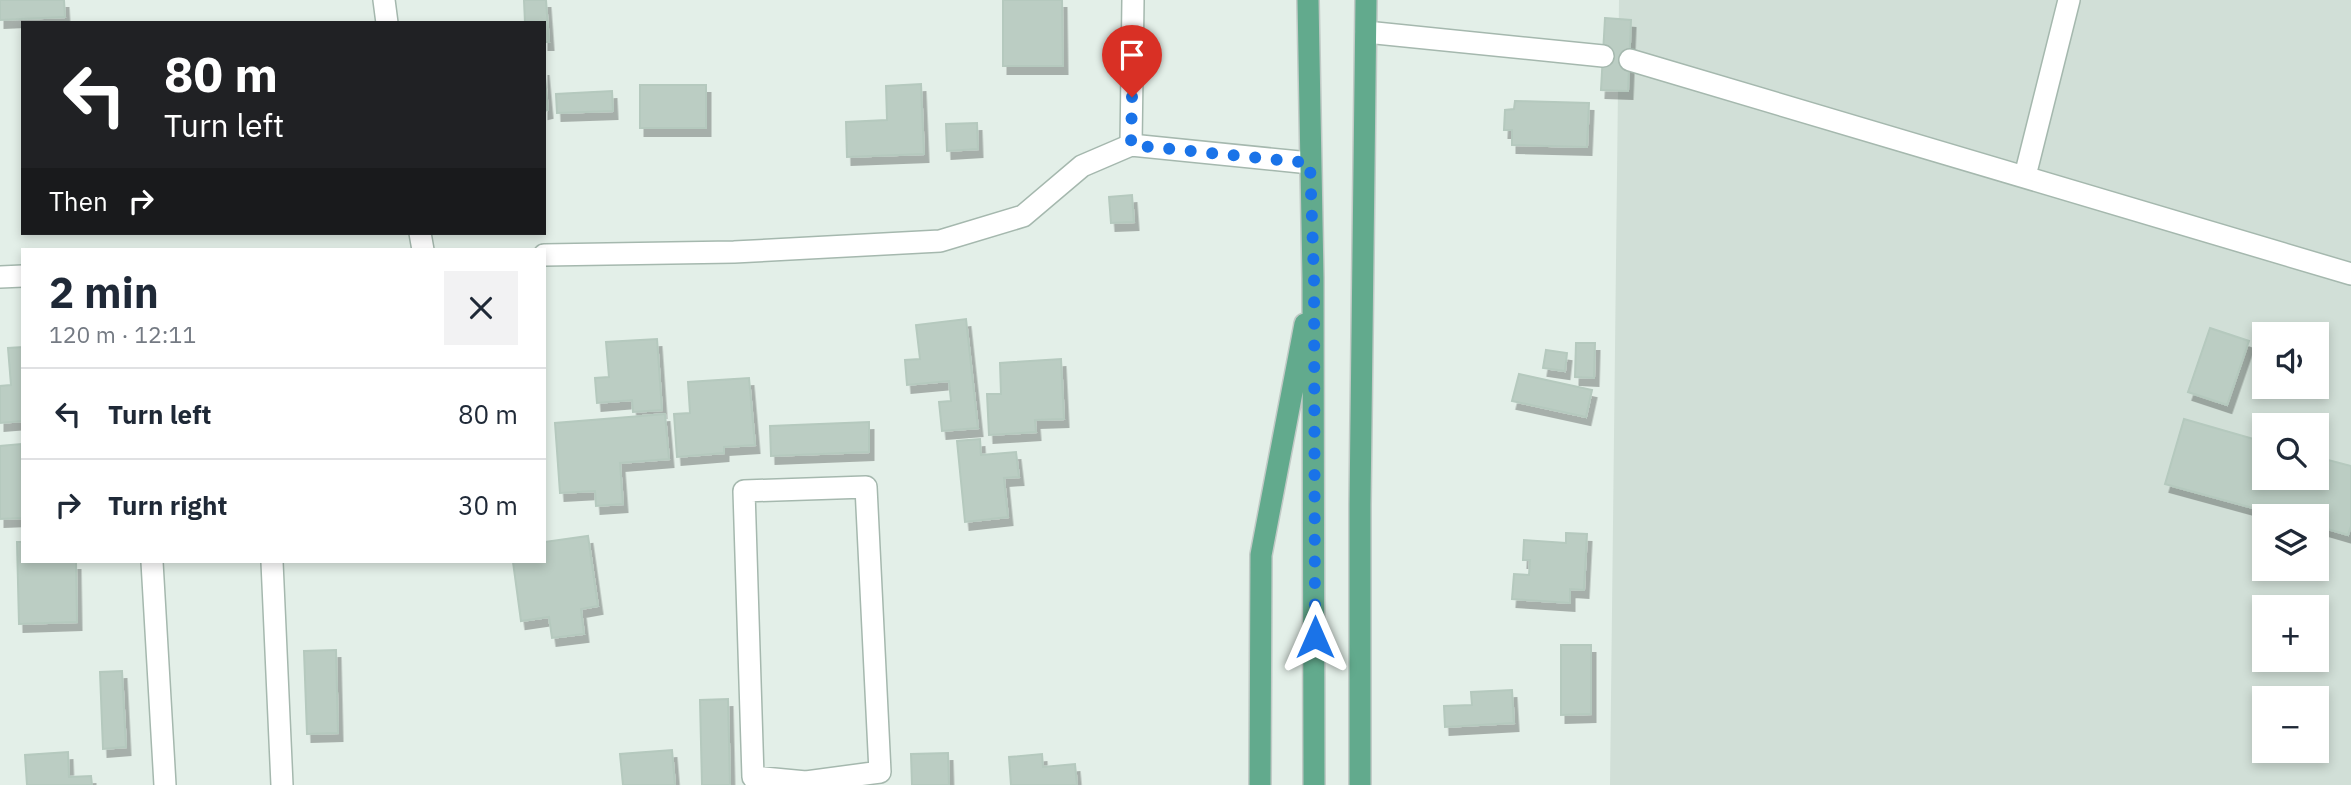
<!DOCTYPE html>
<html lang="en">
<head>
<meta charset="utf-8">
<style>
  :root { --surface:#fff; --page:#f2f2f3; --text:#1f2937; --muted:#747a83; --line:#e0e1e3 }
  body { margin:0; font-family:"IBM Plex Sans",sans-serif; background:var(--page); color:var(--text); height:100vh; display:flex; flex-direction:column; font-size:26px; white-space:nowrap }
  * { box-sizing:border-box; margin:0 }
  p { font-size:23px; color:var(--muted) }
  .icon { flex:none; width:38px; height:38px; fill:none; stroke:currentColor; stroke-width:2; stroke-linecap:round; stroke-linejoin:round }
  .map { position:relative; flex:1; overflow:hidden }
  .panel { position:absolute; left:21px; top:248px; width:525px; height:315px; display:flex; flex-direction:column; background:var(--surface); border-radius:0px; box-shadow:0 4px 10px #0003 }
  .panel>* { flex:none }
  .banner { position:absolute; left:21px; top:21px; width:525px; height:214px; border-radius:0px; box-shadow:0 4px 10px #0003; background:#202124; color:#fff; overflow:hidden }
  .buttons { position:absolute; left:2252px; top:322px; display:grid; gap:14px }
  .buttons a { display:grid; place-items:center; width:77px; height:77px; border-radius:0px; background:var(--surface); box-shadow:0 4px 10px #0003; font-size:35px }
  .pin { position:absolute; display:grid; place-items:center; width:60px; height:60px; color:#fff; margin:-72px -30px; border-radius:50% 50% 50% 0; rotate:-45deg; box-shadow:0 0 7px #0007 }
  .pin .icon { rotate:45deg }
  .me { position:absolute; width:77px; margin:-38px; rotate:0deg; stroke-linejoin:round; filter:drop-shadow(0 0 5px #0008) }
  .turn { display:flex; align-items:center; gap:24px; height:147px; padding:0 28px; font-size:32px }
  .turn .icon { width:91px; height:91px; stroke-width:2.5 }
  .turn b { display:block; font-size:49px; line-height:60px }
  .then { display:flex; align-items:center; height:66px; padding:0 28px; background:#0003; gap:14px; font-size:26px }
  .round { display:grid; place-items:center; flex:none; width:74px; height:74px; border-radius:0px; background:var(--page) }
  .head { display:flex; align-items:center; justify-content:space-between; height:119px; padding:0 28px }
  h1 { font-size:42px; font-weight:700; line-height:52px }
  ul { padding:0; list-style:none }
  li { display:flex; align-items:center; gap:21px; height:91px; padding:0 28px; border-top:2px solid var(--line) }
  li div { flex:1 }
  li b { display:block; font-size:26px }
  li em { font-style:normal }
  .map>svg:first-child { display:block }
  .built { fill:#d1dfd7; fill-rule:evenodd }
  .building { fill:#bbcdc3; stroke:#b5c9be; stroke-width:2; filter:url(#shadow) }
  .lines { fill:none; stroke-linecap:round; stroke-linejoin:round }
  .service-casing { stroke:#a5b8ae; stroke-width:24 }
  .minor-casing { stroke:#a5b8ae; stroke-width:24 }
  .primary-casing { stroke:#c1cac6; stroke-width:24 }
  .service { stroke:#fff; stroke-width:21 }
  .minor { stroke:#fff; stroke-width:21 }
  .primary { stroke:#62aa8d; stroke-width:21 }
  .route { stroke:#1a73e8; stroke-width:12; stroke-dasharray:0 21.6 }
</style>
</head>
<body>
<div class="map">
<svg width="2351" height="785" viewBox="0 0 2351 785">
  <defs>
    <filter id="shadow"><feDropShadow dx="4.5" dy="8" stdDeviation="0" flood-color="#0004"/></filter>
  </defs>
  <rect width="100%" height="100%" fill="#e3efe8"/>
  <path class="built" d="M1619,0H2351V785H1610ZM2264,334H2317V387H2264ZM2264,425H2317V478H2264ZM2264,516H2317V569H2264ZM2264,607H2317V660H2264ZM2264,698H2317V751H2264Z"/>
  <path class="building" d="M0,0H64L65,17L0,20Z
    M524,0H546L549,42H544V23H525Z
    M1003,0H1062L1063,66H1003Z
    M1605,18L1631,20L1628,91L1601,90Z
    M544,67L548,110L544,111Z
    M921,84L924,154L847,157L846,122L887,120L886,86Z
    M640,85H706V128H640Z
    M612,91L613,111L557,113L556,94Z
    M1515,101L1589,103L1587,147L1512,145V130H1504L1505,110L1514,109Z
    M977,123L978,149L947,151L946,124Z
    M1132,195L1134,222L1111,223L1109,197Z
    M966,319L978,428L942,431L939,402L951,401L949,381L907,385L905,360L920,359L916,325Z
    M2210,328L2249,341L2227,405L2188,392Z
    M657,339L662,410L633,412L632,400L597,403L595,378L609,377L606,342Z
    M1576,343H1595L1594,378L1575,377Z
    M23,347V421L0,423V386L11,385L8,348Z
    M1546,350L1567,353L1565,371L1543,368Z
    M1061,359L1064,419L1035,420L1036,432L989,435L987,394H1001L1000,363Z
    M1519,374L1592,390L1586,417L1512,401Z
    M749,378L755,445L724,447V453L677,457L674,414L690,413L688,382Z
    M665,414L669,459L620,463L623,504L596,506L595,491L560,493L555,423Z
    M2184,419L2264,442V478H2317V457L2351,466V526L2348,535L2317,526V516H2282L2165,484Z
    M869,422V452L771,456L770,426Z
    M980,439L981,455L1016,452L1019,477L1004,478L1008,517L965,522L957,441Z
    M21,444L23,518L0,519V446Z
    M1566,533L1587,534L1584,590L1570,589V603L1512,599L1514,574L1529,575L1530,560H1523L1524,540L1566,543Z
    M588,536L598,606L581,609L584,634L552,638L549,617L521,621L513,562H544V542Z
    M17,542H23V562H76L77,622L19,624Z
    M1561,645H1591V714L1561,715Z
    M336,650L338,733L307,734L304,651Z
    M122,671L126,747L103,749L100,672Z
    M1512,690L1514,723L1445,727L1444,706L1472,705L1471,692Z
    M728,699L730,785H702L700,700Z
    M672,750L675,785H623L620,754Z
    M68,752L69,777L91,776L92,785H27L25,755Z
    M948,753L949,785H912L911,754Z
    M1042,754L1043,767L1075,764L1077,785H1011L1009,757Z"/>
  <g class="lines">
    <g class="service-casing">
      <path id="service" d="M1366,32L1603,56
        M1131,145L1133,0
        M866,487L880,772L806,782L753,777L744,491Z
        M152,562L165,785
        M272,562L282,785"/>
    </g>
    <g class="minor-casing">
      <path id="minor" d="M384,0L387,23
        M1630,60L2351,274
        M2025,176L2069,0
        M420,233L423,250
        M544,255L734,252L940,241L1023,216L1082,166L1131,145L1310,163
        M0,277L23,276"/>
    </g>
    <g class="primary-casing">
      <path id="primary" d="M1308,0L1313,278L1314,785
        M1260,785L1261,555L1305,324
        M1360,785V505L1366,0"/>
    </g>
    <use href="#service" class="service"/>
    <use href="#minor" class="minor"/>
    <use href="#primary" class="primary"/>
  </g>
  <g class="lines">
    <path class="route" d="M1132,97L1131,145L1310,163L1314,278L1315,637"/>
  </g>
</svg>
<div class="buttons">
<a><svg class="icon" aria-label="sound" viewBox="0 0 24 24"><path d="M4 9h4l5-4v14l-5-4H4zM17 9q2 3 0 6"/></svg></a>
<a><svg class="icon" aria-label="search" viewBox="0 0 24 24"><circle cx="10" cy="10" r="6"/><path d="M15 15l6 6"/></svg></a>
<a><svg class="icon" aria-label="layers" viewBox="0 0 24 24"><path d="M12 4l9 5-9 5-9-5zM3 14l9 5 9-5"/></svg></a>
<a>+</a>
<a>−</a>
</div>
<div class="pin" style="left:1132px;top:97px;background:#d93025"><svg class="icon" aria-label="arrive" viewBox="0 0 24 24"><path d="M6 21V4h12l-3 4 3 4H6"/></svg></div>
<svg class="me" style="left:1315px;top:637px" viewBox="-20 -20 40 40"><path d="M0-17L14 15 0 8-14 15z" fill="#1a73e8" stroke="#fff" stroke-width="4"/></svg>
<div class="banner">
<div class="turn"><svg class="icon" aria-label="left" viewBox="0 0 24 24"><path d="M17 20v-9H6M10 6l-5 5 5 5"/></svg><div><b>80 m</b>Turn left</div></div>
<div class="then">Then<svg class="icon" aria-label="right" viewBox="0 0 24 24"><path d="M7 20v-9h11M14 6l5 5-5 5"/></svg></div>
</div>
<section class="panel">
<div class="head"><div><h1>2 min</h1><p>120 m · 12:11</p></div><a class="round"><svg class="icon" aria-label="close" viewBox="0 0 24 24"><path d="M6 6l12 12M18 6L6 18"/></svg></a></div>
<ul>
<li><svg class="icon" aria-label="left" viewBox="0 0 24 24"><path d="M17 20v-9H6M10 6l-5 5 5 5"/></svg><div><b>Turn left</b></div><em>80 m</em></li>
<li><svg class="icon" aria-label="right" viewBox="0 0 24 24"><path d="M7 20v-9h11M14 6l5 5-5 5"/></svg><div><b>Turn right</b></div><em>30 m</em></li>
</ul>
</section>
</div>
</body>
</html>
